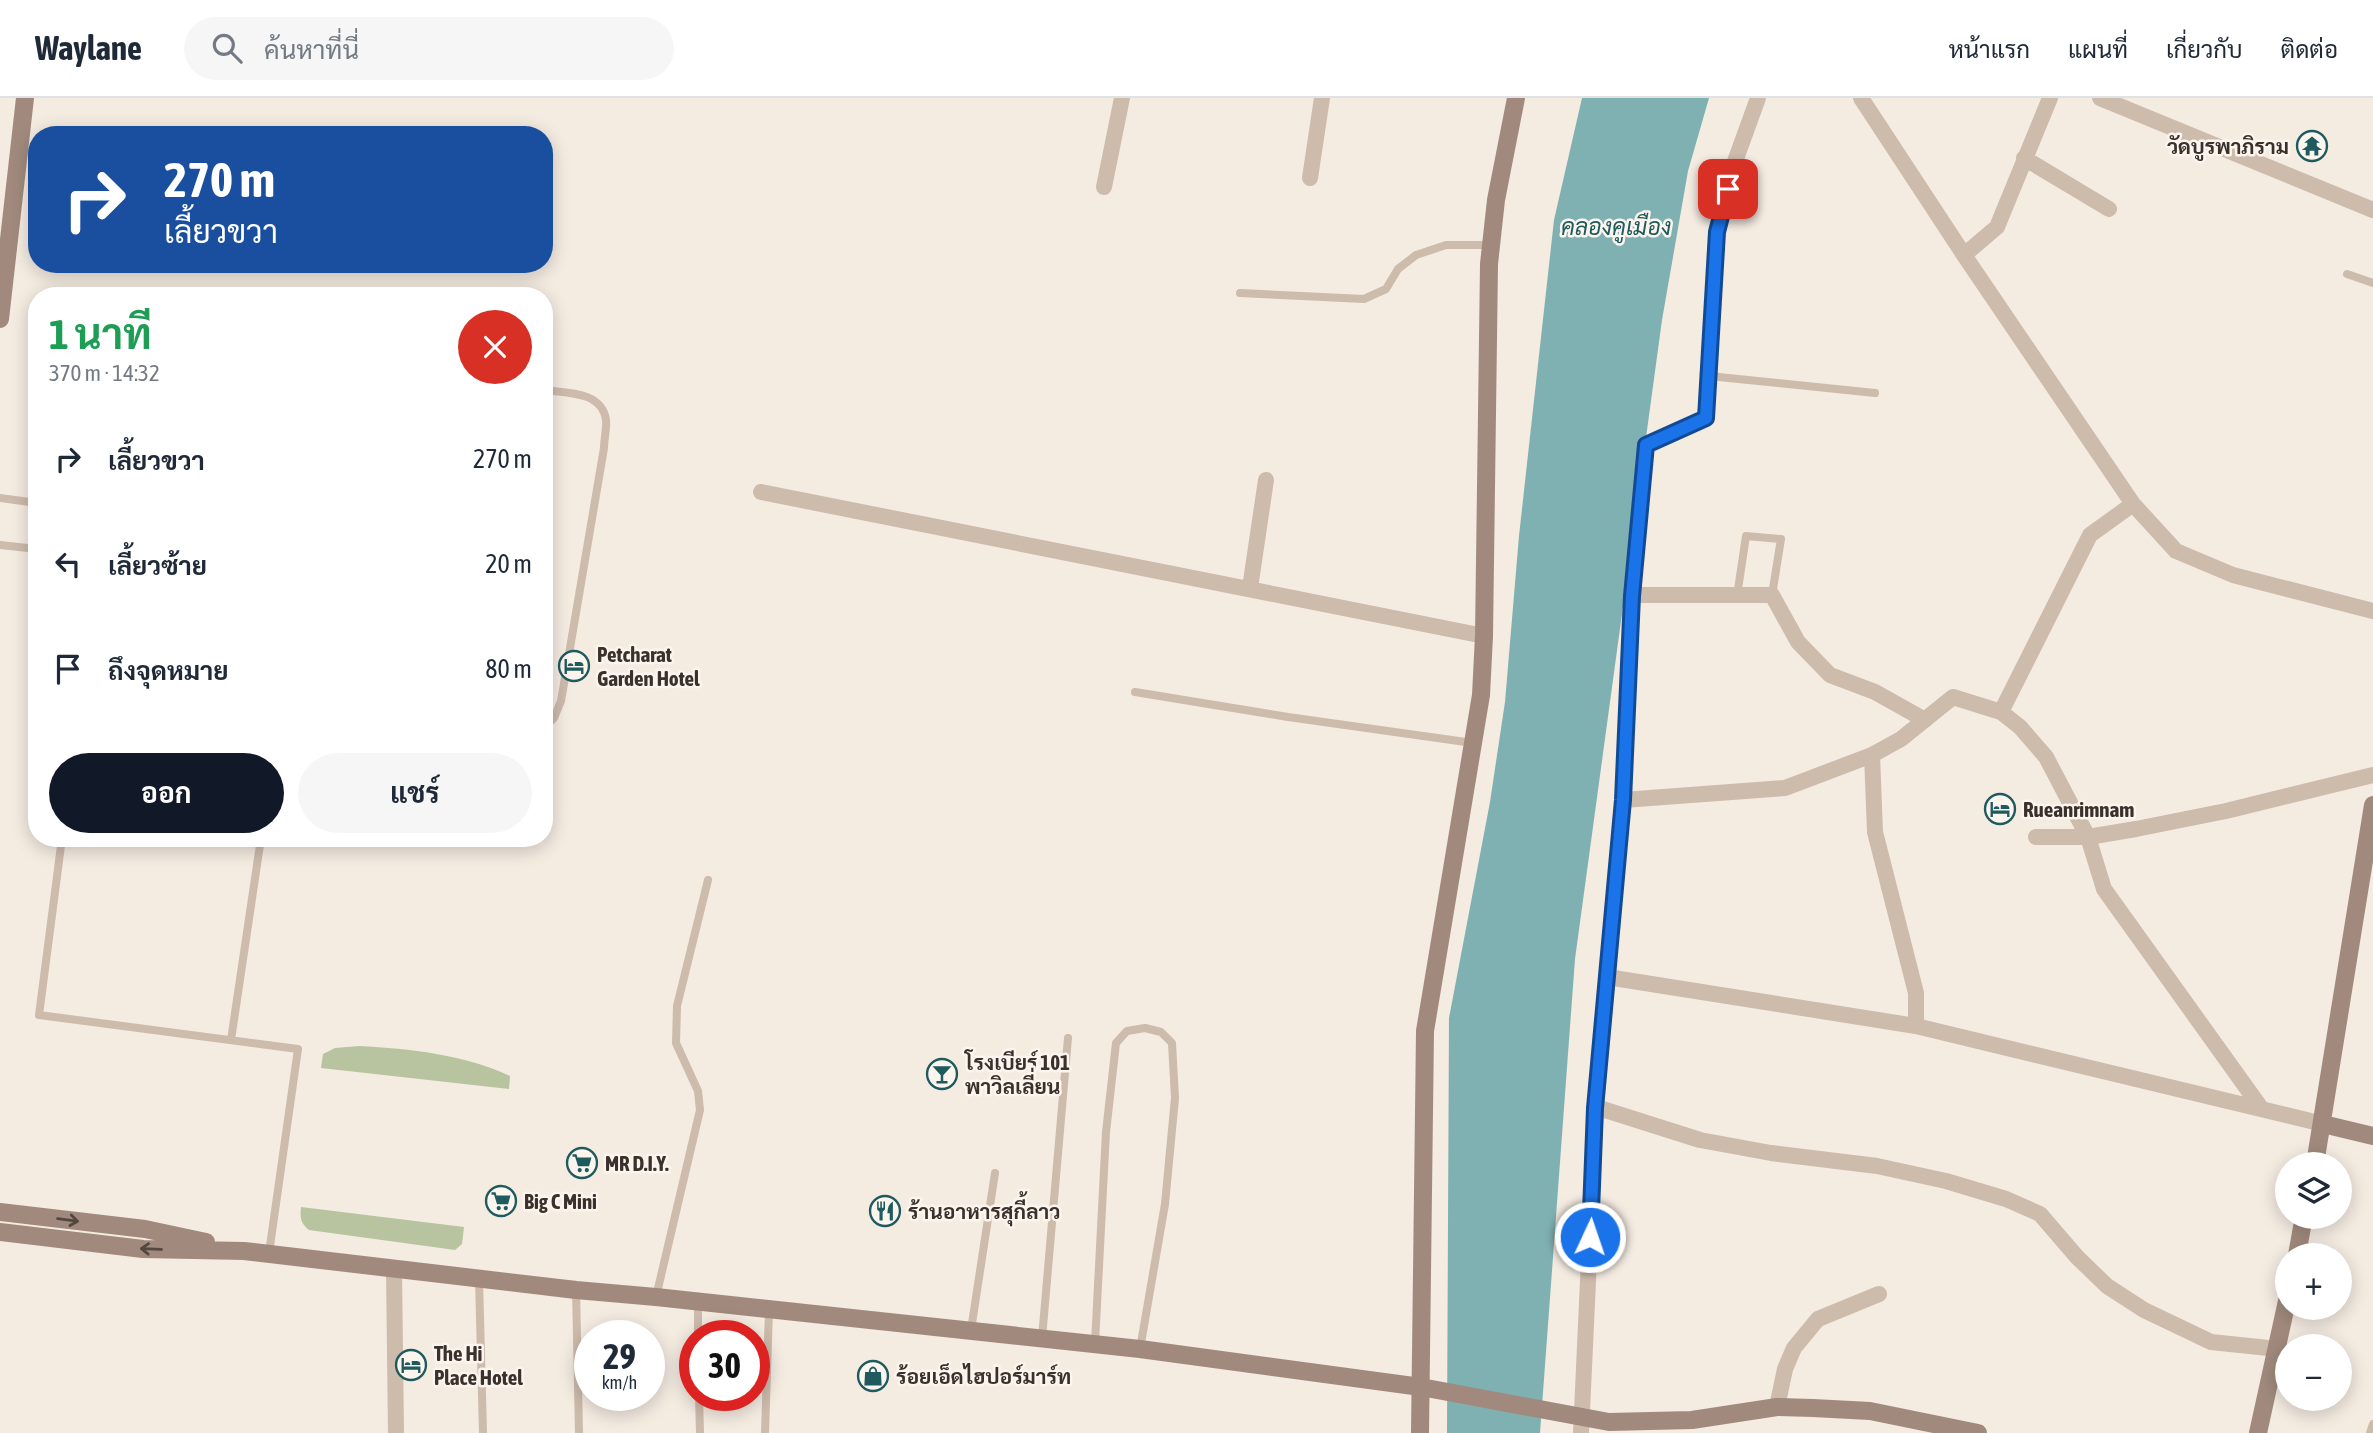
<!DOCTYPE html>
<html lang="th">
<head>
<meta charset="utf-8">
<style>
  :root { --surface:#fff; --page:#f6f6f7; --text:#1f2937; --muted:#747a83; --line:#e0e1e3; --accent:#111827 }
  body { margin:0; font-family:"Asap Condensed",Sarabun,sans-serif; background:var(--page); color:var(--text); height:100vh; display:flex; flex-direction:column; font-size:26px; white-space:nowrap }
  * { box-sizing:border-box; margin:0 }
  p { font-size:23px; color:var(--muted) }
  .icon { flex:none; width:38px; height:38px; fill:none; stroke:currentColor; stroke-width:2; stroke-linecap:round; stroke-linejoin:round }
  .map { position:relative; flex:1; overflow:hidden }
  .drawer { position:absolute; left:28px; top:189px; width:525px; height:560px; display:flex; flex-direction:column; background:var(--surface); border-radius:28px; box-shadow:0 4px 18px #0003 }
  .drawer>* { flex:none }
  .top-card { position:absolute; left:28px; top:28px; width:525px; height:147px; border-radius:28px; box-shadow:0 4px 18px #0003; background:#1a4fa0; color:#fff; overflow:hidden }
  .tools { position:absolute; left:2275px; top:1054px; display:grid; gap:14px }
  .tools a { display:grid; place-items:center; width:77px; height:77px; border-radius:50%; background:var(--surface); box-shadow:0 4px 18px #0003; font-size:35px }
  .speed { position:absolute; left:574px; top:1222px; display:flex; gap:14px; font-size:35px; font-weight:700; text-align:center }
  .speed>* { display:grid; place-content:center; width:91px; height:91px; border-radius:50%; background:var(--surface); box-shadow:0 4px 18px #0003; line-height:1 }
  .speed small { font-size:18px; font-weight:400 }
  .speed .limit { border:10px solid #d22; background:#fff; color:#111 }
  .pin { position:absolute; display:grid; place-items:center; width:60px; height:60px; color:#fff; margin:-30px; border-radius:14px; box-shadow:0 4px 10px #0006 }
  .me { position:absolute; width:77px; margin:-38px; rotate:3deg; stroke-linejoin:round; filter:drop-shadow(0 0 5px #0008) }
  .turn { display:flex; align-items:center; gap:24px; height:147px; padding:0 21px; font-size:32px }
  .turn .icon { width:91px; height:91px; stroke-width:2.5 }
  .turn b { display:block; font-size:49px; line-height:60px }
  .round { display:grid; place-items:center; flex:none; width:74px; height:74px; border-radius:37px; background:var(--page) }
  .headline { display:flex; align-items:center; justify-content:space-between; height:119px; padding:0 21px }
  h1 { font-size:42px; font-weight:700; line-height:52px; color:#1e9e55 }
  .button { display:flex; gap:14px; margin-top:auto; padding:14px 21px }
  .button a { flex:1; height:80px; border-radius:42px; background:var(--accent); color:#fff; font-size:28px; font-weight:700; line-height:80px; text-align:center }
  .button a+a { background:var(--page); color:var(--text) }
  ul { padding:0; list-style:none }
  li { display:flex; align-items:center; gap:21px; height:105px; padding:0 21px }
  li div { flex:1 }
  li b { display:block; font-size:26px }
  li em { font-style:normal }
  header { display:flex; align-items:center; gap:42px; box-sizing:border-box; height:98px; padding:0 35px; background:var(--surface); border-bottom:2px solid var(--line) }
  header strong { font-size:33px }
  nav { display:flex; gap:38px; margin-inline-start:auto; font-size:24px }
  .search { width:490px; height:63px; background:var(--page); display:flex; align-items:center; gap:18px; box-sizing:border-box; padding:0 24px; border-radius:38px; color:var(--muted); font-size:26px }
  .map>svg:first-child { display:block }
  .green { fill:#b8c4a0 }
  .water { fill:#7fb0b2 }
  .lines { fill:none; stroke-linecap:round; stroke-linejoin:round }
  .lane { stroke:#cdbbac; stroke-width:8 }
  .street { stroke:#cdbbac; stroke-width:16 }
  .secondary { stroke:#a18a7d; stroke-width:18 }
  .oneway { stroke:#544640 }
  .route-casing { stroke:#114b97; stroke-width:18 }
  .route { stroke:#1a73e8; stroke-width:12 }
  .labels { text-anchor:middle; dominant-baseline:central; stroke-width:5; stroke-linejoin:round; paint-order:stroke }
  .poi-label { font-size:21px; font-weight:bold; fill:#3b302b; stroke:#fbf5ee; text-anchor:start }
  .water-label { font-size:23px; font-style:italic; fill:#1f5a5e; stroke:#fbf5ee }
</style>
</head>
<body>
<header>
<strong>Waylane</strong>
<div class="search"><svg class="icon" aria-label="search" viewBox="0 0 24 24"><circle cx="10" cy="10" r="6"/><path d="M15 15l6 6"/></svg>ค้นหาที่นี่</div>
<nav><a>หน้าแรก</a><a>แผนที่</a><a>เกี่ยวกับ</a><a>ติดต่อ</a></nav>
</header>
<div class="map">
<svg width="2373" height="1335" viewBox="0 0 2373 1335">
  <rect width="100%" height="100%" fill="#f4ebe1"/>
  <path class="green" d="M359,948C411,951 463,956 510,978L509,991L321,970L323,956L335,950Z
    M301,1109L464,1129L462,1146L455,1152L309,1132C300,1125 300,1119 301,1109Z"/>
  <path class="water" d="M1582,0H1709L1688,73L1662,222L1575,861L1540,1335H1447L1449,920L1490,704L1505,604L1519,438L1554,122Z"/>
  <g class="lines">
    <path class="lane" d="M2347,176L2373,185
      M1240,195L1364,201L1386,191L1398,171L1416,157L1446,147H1490
      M1709,278L1875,295
      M544,292C566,295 602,293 606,322C607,330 604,341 604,350L561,603L554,620L544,630
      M0,400L37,405
      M0,447L37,451
      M1737,498L1746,438L1781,441L1772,497
      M1135,594L1288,619L1473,645
      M62,740L39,917L298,951L269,1155
      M231,942L261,740
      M479,1181L483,1335
      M576,1192L579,1335
      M656,1199L700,1012L698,993L676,945L677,908L708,782
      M698,1204V1237
      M971,1232L995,1075
      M1042,1240L1068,940
      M1095,1245L1106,1034L1116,945L1127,933L1145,930L1161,934L1172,945L1175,1000L1165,1106L1140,1251
      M699,1297L700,1335
      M765,1335L769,1212
      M2370,1335L2373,1326"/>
    <path class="street" d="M1861,0L1964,157L2133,406L2176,453L2233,477L2373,513
      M2100,0L2373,112
      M2024,60L2109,111
      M1310,80L1322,0
      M1104,89L1122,0
      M1964,157L1997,129L2050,0
      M761,394L1484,538
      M1250,490L1266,382
      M1632,497H1772L1798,544L1830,577L1875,594L1925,622
      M2001,614L2090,437L2133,406
      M1872,657L1875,734L1916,895V928
      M1623,702L1785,690L1872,657L1901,641L1953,599L2001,614L2020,629L2046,659L2088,739L2104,791L2261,1010
      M2036,739H2088L2136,731L2226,713L2373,677
      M1607,879L1916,928L2323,1026
      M1596,1009L1700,1042L1771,1055L1877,1068L1946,1083L2006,1101L2040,1116L2077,1159L2107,1188L2144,1212L2211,1244L2278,1251
      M394,1172L396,1335
      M1777,1309L1785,1271L1794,1250L1818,1221L1879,1196
      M1581,1335L1596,1009L1623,702L1632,497L1646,347L1706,320L1717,133L1733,69L1758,0"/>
    <path class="secondary" d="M0,221L25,0
      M2323,1026L2373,1038
      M2315,1066L2373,707
      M0,1114L145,1131L206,1144
      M0,1134L143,1151L244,1153L576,1192L656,1199L1140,1251L1421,1289L1609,1324L1692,1322L1777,1309L1813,1310L1870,1313L1978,1335
      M2297,1157L2304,1118
      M1420,1335L1425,933L1481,597L1484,538L1489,166L1496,102L1516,0
      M2258,1335L2287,1203"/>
  </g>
  <defs><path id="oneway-shaft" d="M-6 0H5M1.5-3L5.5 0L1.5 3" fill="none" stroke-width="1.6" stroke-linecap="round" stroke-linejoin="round" transform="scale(1.75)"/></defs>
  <g class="oneway">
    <use href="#oneway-shaft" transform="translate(68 1122) rotate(7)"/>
    <use href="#oneway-shaft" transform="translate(151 1151) rotate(-178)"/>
  </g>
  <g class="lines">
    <g class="route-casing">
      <path id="route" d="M1590,1139L1595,1010L1623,702L1632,498L1646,347L1706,320L1717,134L1728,91"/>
    </g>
    <use href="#route" class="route"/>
  </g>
  <defs>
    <g id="temple-ring" transform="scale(1.575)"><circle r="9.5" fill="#fbf5ee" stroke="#1f5a5e" stroke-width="1.5"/><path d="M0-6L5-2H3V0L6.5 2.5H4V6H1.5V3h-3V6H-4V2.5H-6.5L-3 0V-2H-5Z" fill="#1f5a5e"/></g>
    <g id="hotel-ring" transform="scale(1.575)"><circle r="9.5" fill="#fbf5ee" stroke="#1f5a5e" stroke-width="1.5"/><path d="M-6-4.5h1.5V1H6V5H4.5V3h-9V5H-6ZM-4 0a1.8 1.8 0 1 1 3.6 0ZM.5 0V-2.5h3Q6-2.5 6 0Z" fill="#1f5a5e"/></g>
    <g id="bar-ring" transform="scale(1.575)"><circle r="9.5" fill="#fbf5ee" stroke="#1f5a5e" stroke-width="1.5"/><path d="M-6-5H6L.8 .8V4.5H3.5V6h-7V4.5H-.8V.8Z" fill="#1f5a5e"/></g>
    <g id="supermarket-ring" transform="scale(1.575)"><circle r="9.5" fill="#fbf5ee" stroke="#1f5a5e" stroke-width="1.5"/><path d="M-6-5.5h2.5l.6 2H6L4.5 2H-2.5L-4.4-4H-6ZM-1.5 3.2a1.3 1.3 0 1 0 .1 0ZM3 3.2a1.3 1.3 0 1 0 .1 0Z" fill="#1f5a5e"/></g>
    <g id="restaurant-ring" transform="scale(1.575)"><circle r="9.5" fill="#fbf5ee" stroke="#1f5a5e" stroke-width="1.5"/><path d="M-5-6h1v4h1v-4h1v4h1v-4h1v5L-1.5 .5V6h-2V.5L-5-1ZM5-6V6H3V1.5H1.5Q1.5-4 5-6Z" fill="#1f5a5e"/></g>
    <g id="shop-ring" transform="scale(1.575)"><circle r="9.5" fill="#fbf5ee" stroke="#1f5a5e" stroke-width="1.5"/><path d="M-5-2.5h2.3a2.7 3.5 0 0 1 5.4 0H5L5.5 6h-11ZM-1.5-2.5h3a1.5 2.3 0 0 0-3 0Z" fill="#1f5a5e"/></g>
  </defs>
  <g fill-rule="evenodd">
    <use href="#temple-ring" x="2312" y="48"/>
    <use href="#hotel-ring" x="574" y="568"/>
    <use href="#hotel-ring" x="2000" y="711"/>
    <use href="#bar-ring" x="942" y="976"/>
    <use href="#supermarket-ring" x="582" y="1065"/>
    <use href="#supermarket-ring" x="501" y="1103"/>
    <use href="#restaurant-ring" x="885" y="1113"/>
    <use href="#hotel-ring" x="411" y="1267"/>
    <use href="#shop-ring" x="873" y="1278"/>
  </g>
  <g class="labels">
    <g class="poi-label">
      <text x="2289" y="48" text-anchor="end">วัดบูรพาภิราม</text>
      <text x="597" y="556">Petcharat<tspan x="597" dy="24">Garden Hotel</tspan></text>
      <text x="2023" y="711">Rueanrimnam</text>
      <text x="965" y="964">โรงเบียร์ 101<tspan x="965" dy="24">พาวิลเลี่ยน</tspan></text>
      <text x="605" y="1065">MR D.I.Y.</text>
      <text x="524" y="1103">Big C Mini</text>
      <text x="908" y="1113">ร้านอาหารสุกี้ลาว</text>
      <text x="434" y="1255">The Hi<tspan x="434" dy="24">Place Hotel</tspan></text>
      <text x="896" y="1278">ร้อยเอ็ดไฮปอร์มาร์ท</text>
    </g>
    <g class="water-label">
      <text x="1616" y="129">คลองคูเมือง</text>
    </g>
  </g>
</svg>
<div class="tools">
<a><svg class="icon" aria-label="layers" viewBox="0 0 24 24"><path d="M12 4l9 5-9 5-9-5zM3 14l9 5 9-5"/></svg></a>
<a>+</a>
<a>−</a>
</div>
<div class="speed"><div>29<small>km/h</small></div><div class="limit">30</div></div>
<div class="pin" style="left:1728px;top:91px;background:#d93025"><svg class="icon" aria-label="arrive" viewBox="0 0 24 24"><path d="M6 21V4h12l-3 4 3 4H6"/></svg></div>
<svg class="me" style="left:1590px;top:1139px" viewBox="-20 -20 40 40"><circle r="17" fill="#1a73e8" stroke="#fff" stroke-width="3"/><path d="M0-11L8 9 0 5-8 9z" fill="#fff"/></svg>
<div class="top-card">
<div class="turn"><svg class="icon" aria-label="right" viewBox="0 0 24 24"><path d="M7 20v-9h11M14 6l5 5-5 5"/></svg><div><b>270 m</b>เลี้ยวขวา</div></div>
</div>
<section class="drawer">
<div class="headline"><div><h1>1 นาที</h1><p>370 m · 14:32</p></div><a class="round" style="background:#d93025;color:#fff"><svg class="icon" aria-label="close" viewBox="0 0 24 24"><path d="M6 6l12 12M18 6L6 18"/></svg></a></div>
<ul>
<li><svg class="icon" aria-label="right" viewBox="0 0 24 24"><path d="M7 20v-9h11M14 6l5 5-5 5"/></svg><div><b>เลี้ยวขวา</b></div><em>270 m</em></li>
<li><svg class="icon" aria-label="left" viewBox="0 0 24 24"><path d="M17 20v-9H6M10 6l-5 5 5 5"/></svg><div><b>เลี้ยวซ้าย</b></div><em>20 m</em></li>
<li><svg class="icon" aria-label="arrive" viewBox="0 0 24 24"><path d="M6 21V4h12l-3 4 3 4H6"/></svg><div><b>ถึงจุดหมาย</b></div><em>80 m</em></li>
</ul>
<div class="button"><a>ออก</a><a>แชร์</a></div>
</section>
</div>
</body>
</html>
